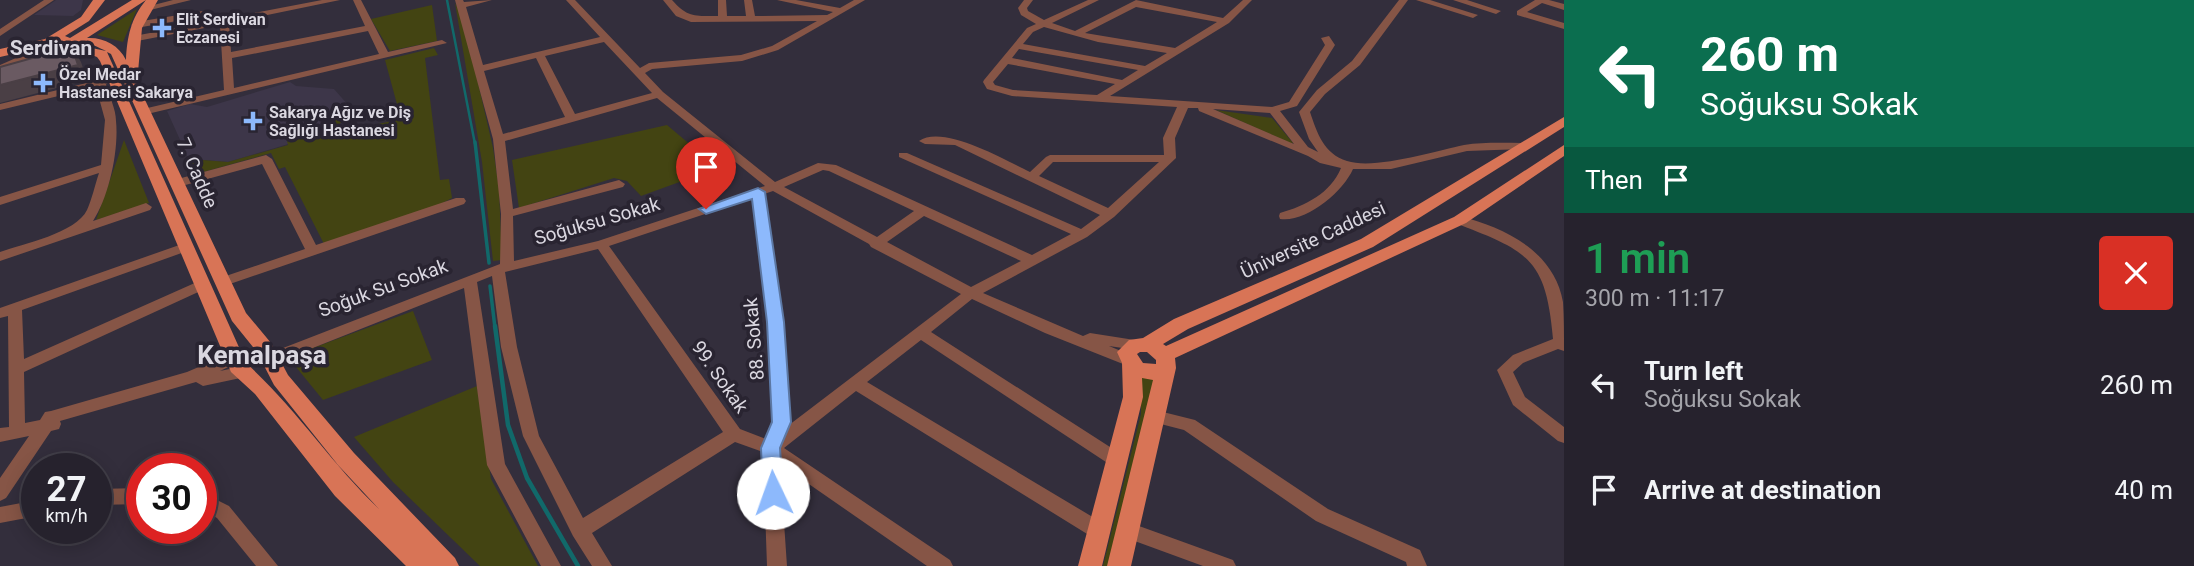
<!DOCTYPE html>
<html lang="en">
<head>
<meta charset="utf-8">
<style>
  :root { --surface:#26222d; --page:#322f39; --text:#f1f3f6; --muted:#a4a4aa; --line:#423f49 }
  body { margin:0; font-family:Roboto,sans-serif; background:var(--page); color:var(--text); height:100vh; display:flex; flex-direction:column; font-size:26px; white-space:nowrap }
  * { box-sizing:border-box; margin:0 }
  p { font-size:23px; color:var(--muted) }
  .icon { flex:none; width:38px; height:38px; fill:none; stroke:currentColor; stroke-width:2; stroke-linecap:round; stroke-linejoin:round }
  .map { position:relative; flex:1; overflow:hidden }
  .sheet { display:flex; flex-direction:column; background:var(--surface); width:630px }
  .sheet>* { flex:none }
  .banner { background:#0b6e4f; color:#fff; overflow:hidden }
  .speed { position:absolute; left:21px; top:453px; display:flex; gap:14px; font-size:35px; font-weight:700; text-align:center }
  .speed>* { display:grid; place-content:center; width:91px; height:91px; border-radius:50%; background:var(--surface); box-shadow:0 4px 18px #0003,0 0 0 2px var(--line); line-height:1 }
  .speed small { font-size:18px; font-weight:400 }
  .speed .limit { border:10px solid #d22; background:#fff; color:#111 }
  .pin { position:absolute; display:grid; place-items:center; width:60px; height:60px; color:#fff; margin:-72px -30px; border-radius:50% 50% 50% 0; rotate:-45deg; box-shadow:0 0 7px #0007 }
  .pin .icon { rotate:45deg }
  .me { position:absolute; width:77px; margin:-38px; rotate:357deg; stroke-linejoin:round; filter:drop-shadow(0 0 5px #0008) }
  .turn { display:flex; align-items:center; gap:24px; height:147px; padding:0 21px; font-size:32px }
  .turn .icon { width:91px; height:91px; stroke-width:2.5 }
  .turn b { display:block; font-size:49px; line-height:60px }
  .then { display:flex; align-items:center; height:66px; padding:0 21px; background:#0003; gap:14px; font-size:26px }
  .round { display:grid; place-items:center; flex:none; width:74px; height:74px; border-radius:7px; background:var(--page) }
  .headline { display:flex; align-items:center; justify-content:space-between; height:119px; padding:0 21px }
  h1 { font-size:42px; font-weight:600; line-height:52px; color:#1e9e55 }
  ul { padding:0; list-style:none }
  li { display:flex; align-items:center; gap:21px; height:105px; padding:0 21px }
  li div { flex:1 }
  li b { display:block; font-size:26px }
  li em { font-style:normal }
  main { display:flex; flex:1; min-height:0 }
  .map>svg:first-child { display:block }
  .built { fill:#3d3649 }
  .green { fill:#434412 }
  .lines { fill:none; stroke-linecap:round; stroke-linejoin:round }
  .stream-far2 { stroke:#11696a; stroke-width:2.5 }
  .stream-far1 { stroke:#11696a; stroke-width:3.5 }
  .stream { stroke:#11696a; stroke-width:4.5 }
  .minor { fill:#865546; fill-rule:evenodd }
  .major { fill:#d87456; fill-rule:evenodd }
  .shaded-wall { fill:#4a3f45 }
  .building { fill:#6a5a62; stroke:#4a3f45; stroke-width:2 }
  .route { fill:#8db9fc; stroke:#5c78a4; stroke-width:2 }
  .poi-dot { fill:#8db9fc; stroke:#292431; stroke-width:2.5 }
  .labels { text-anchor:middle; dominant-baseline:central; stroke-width:7; stroke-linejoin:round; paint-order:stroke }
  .far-poi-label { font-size:16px; font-weight:bold; fill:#dad7e0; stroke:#292431; text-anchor:start }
  .street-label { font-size:19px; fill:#dad7e0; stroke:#292431 }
  .far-district-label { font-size:21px; font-weight:bold; fill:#dad7e0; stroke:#292431 }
  .district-label { font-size:26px; font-weight:bold; fill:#dad7e0; stroke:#292431 }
</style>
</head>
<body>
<main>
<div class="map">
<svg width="1564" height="566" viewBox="0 0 1564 566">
  <rect width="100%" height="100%" fill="#332e3c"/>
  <path class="built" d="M56,0H83L81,10L73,16L34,15Z
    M290,82L296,86L334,89L349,106L325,133L228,162L202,160L191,164L167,111L190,104L207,107Z"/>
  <path class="green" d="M455,3L464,22L493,148L499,189L502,260L493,261L482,162Z
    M432,5L437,41L390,51L371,19Z
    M137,9L123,42L97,35Z
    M434,48L438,55L425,58L440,180L449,179L452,198L435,207L324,244L285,167L279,169L271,153L196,174L191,164L202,160L228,162L288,145L287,141L322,130L325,133C332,120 344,108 361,109L363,113L358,118L346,117L332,132L344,133L352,124L360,128L401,119L385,60Z
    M1216,110L1272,118L1293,143H1290Z
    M667,125L718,168L641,196L627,181L614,178L519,208L512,160Z
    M124,140L149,203L96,220Z
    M413,311L432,360L323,400L296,367L295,361L302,352Z
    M1141,375L1155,377L1109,566H1103L1141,414Z
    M477,386L491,479L538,566H480L393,482L354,437Z"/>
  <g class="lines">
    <path class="stream-far2" d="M447,0L475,144"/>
    <path class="stream-far1" d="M475,142L489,263
      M490,286L495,328"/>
    <path class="stream" d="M495,326L508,425L527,478L578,566"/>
    <path class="minor" d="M44,0H54L0,36V29Z
      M173,0H191L146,11L142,8Z
      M322,0H340L229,23L231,52L365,26L353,0H361L388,52L442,40L447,43L143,115L138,112L139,110L224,90L220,25L132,42L129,41V37ZM368,31L379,54L234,88L232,58Z
      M455,0H463L464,2L492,0L466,7L483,65L600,37L566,0H575L640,68L649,63L741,55L772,46L817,21L691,22L676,16L663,0H672C688,18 695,16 718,16V0H726L727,16H746L744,0H752L755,16L827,15L833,12L777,0H796L840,8L854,0H865L778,50L742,61L652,69L645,73L663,92L775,182L818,163L836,165L1032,255L1071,234L899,157V153H907L1081,229L1100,215L955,145L925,144L919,141C943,124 1005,160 1030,172L1046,157L1050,155H1164L1163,138L1177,107L1012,96L987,89L983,82L984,80L1027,28L1036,24L1021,15L1018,8L1024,0H1033L1027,8L1028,11L1044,20L1088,0H1099L1052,23L1075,31L1136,0L1223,18L1243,0H1252L1229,23L1110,96L1272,107L1289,102L1325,45L1321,38L1329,36L1335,45L1297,106L1280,111L1308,147L1318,152L1309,139L1299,112L1317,90L1352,61L1399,0H1408L1360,65L1325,94L1310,112C1317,133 1324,154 1347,161C1375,170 1435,151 1464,145C1483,142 1504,143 1523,143L1529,146L1523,149L1467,151L1391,169H1353C1343,192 1306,223 1280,219L1279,216L1280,213C1305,206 1331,193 1341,168L1320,163L1308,156L1199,111L1198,108H1188L1175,138L1176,158L1114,217L1087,237L983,293L1083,336L1090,333L1141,341L1144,345L1141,349L1136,350L1109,346L1133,356L1136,360L1133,364H1123L1045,333L972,299L931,332L1124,456L1127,461L1124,466L1118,468L1112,466L921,340L867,382L1106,525L1108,531L1106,537L1099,539L1092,537L856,391L784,448L950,560L953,566H927L780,464L787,566H767L763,452L735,442L592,533L612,566H592L573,536L523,436L501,347L492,276L477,282L505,464L561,566H541L487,465L464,288L275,363H265L262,359L265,355L500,264L501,214L493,139ZM1136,7L1217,22L1175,48L1085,33ZM1044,27L1098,42L1167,53L1145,66L1023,44L1033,32ZM604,42L652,93L575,114L545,56ZM1019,49L1138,70L1122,80L1012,58ZM536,58L565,117L503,134L484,71ZM1008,64L1115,84L1097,95L1013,90L995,85L993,82ZM657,98L765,186L598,241L514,261L513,216L623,187L625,184L619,180L513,209L505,141ZM1213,109L1270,113L1294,144ZM1053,162H1159L1108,208L1039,176ZM823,170L829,171L914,211L877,237L784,187ZM773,191L869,244L871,247L961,294L789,425L782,322L764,194ZM753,198L768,322L774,422L766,439L740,429L609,246ZM924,216L1021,261L971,287L887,242ZM598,249L723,432L583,518L539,436L517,347L505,272Z
      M1416,0H1430L1478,15L1473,18Z
      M1453,0H1467L1501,11L1496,14Z
      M1535,0H1549L1564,4V10L1542,3L1527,12L1564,23V29L1517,15V11Z
      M209,10L214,13L212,15L136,28L131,25L136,22Z
      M25,54L33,56L0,72V65Z
      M107,78L112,81L106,84C109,96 116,109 116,121C119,150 109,197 93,221L146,203L152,207L150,210L0,261V252C23,244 76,233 87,210C92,199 95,185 99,173L0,205V197L101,165L105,120L96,87L0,110V104Z
      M266,155L272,159L316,245L456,198H464L466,201L464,204L227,285H217L215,282L217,279L305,249L262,164L178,187L172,183L174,180Z
      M1460,216C1505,228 1554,251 1563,302C1564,318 1564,335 1564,351L1558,349L1523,363L1513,372L1525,397L1564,427V443L1558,441L1513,405L1497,370L1513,355L1553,339C1546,258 1528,251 1455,223L1454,220L1455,217Z
      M185,243L190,244L192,247L190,250L22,310L24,359L197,282L202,280L209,285L207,288L24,372L25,423L40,420L45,412L51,411L187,372L236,351L241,353L244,357L241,361L220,371L244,366L250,368L252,372L250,376L203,386L196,382L60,421L61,424L59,429L51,431L6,498L0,501V478L29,436L0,442V428L9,427L8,316L0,318V308Z
      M1155,410L1195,420L1328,509L1420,550L1427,566H1407L1406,562L1316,521L1184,430L1149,421L1147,416L1149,411Z
      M142,488V504L96,505V489Z
      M201,492L229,506L278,566H256L217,518L201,509Z
      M37,500V516L0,523V507Z
      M1128,522L1233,560L1236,566H1203L1121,536L1119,530L1121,524Z"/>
    <path class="major" d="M93,0H105L89,21L65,36L70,38L132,0H146L87,38C103,37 119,45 126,60C127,37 131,18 146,0H158L142,28L137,83L246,313L271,343L288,375L354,453L455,558L459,566H406L335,496L255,394L231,372L100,61L97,57L81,51L87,47L106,51C98,47 88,41 79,45C76,47 74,51 71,53C57,63 38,63 23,57L22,52L0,57V49L45,39L81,17ZM62,43L66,44L51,53H35L40,48ZM107,52L111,54L232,321L257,352L274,385L338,465L379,509C331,463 295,407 246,363Z
      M1564,117V127L1373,247L1188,329L1163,344L1166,346L1454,217L1564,145V156L1466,223L1175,358L1176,368L1131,566H1107L1153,380L1142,378L1143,397L1102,566H1078L1123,397L1122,363L1117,352L1129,340L1143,338L1174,319L1361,239ZM1140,352H1147L1156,360V364L1143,363L1137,354Z"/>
  </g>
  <path class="shaded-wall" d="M72,47L81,62L87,80L0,103V85Z"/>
  <path class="building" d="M72,47L78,65L0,85V67Z"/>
  <path class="route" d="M758,188L765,192L784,322L791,422L780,448L783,493L780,499L773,502L766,499L763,493L761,448L772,422L767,322L752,199L706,214L699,209Z"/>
  <g class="poi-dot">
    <path d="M158.5 17.5h7v7h7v7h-7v7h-7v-7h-7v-7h7z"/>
    <path d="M39.5 72.5h7v7h7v7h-7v7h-7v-7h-7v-7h7z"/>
    <path d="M249.5 110.5h7v7h7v7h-7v7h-7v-7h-7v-7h7z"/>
  </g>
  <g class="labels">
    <g class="far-poi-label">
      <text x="176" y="19">Elit Serdivan<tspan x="176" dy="18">Eczanesi</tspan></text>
      <text x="59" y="74">Özel Medar<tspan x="59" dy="18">Hastanesi Sakarya</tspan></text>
      <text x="269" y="112">Sakarya Ağız ve Diş<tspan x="269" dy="18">Sağlığı Hastanesi</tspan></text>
    </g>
    <g class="street-label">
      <text transform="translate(197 173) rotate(66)">7. Cadde</text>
      <text transform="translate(597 221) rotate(-16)">Soğuksu Sokak</text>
      <text transform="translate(1313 240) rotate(-25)">Üniversite Caddesi</text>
      <text transform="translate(383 288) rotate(-20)">Soğuk Su Sokak</text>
      <text transform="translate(754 339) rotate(-95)">88. Sokak</text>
      <text transform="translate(720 377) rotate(55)">99. Sokak</text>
    </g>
    <g class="far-district-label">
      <text x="51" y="48">Serdivan</text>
    </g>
    <g class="district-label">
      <text x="262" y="355">Kemalpaşa</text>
    </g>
  </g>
</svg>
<div class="speed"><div>27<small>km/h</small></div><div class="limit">30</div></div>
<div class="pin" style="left:706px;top:209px;background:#d93025"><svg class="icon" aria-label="arrive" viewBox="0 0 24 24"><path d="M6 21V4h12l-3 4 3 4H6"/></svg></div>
<svg class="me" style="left:773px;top:493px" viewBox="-20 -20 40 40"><circle r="19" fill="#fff"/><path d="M0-13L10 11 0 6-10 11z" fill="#8db9fc"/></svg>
</div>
<section class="sheet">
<div class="banner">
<div class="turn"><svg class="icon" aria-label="left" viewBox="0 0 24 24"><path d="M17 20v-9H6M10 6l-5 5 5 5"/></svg><div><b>260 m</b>Soğuksu Sokak</div></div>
<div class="then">Then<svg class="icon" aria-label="arrive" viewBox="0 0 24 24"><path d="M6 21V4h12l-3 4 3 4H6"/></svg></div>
</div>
<div class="headline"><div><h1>1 min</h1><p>300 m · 11:17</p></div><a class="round" style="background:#d93025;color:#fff"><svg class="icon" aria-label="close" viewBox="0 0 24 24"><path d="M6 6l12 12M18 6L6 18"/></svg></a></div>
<ul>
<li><svg class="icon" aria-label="left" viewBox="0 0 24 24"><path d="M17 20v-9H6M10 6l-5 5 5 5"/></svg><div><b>Turn left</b><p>Soğuksu Sokak</p></div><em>260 m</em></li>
<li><svg class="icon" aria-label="arrive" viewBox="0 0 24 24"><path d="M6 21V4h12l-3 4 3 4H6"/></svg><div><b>Arrive at destination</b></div><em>40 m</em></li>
</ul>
</section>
</main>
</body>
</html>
